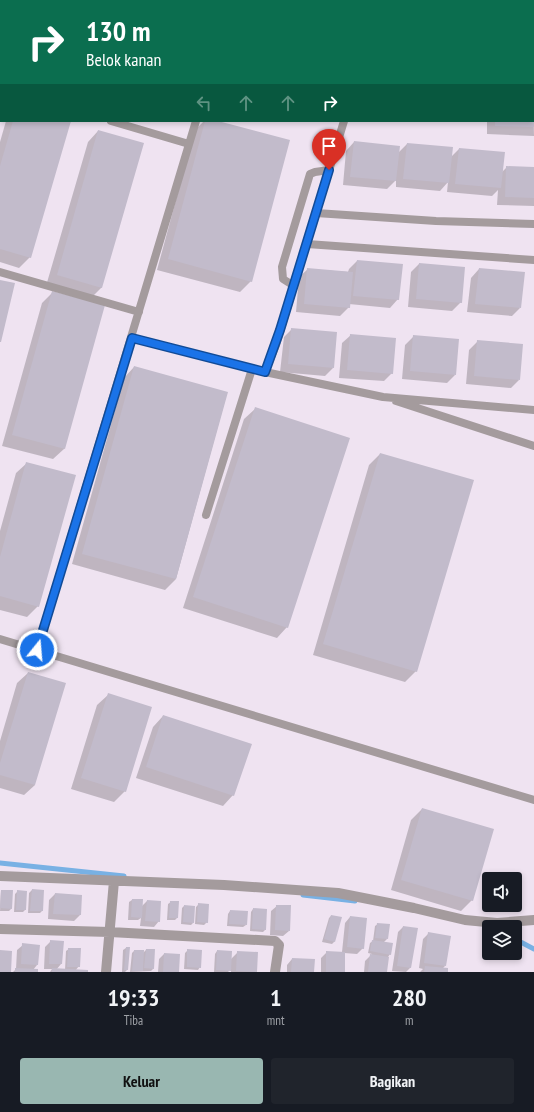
<!DOCTYPE html>
<html lang="id">
<head>
<meta charset="utf-8">
<style>
  :root { --surface:#171b24; --page:#20242c; --text:#f1f3f6; --muted:#9ea1a6; --accent:#99b7b1 }
  body { margin:0; font-family:"PT Sans Narrow",sans-serif; background:var(--page); color:var(--text); height:100vh; display:flex; flex-direction:column; font-size:15px; white-space:nowrap }
  * { box-sizing:border-box; margin:0 }
  p { font-size:13px; color:var(--muted) }
  .icon { flex:none; width:22px; height:22px; fill:none; stroke:currentColor; stroke-width:2; stroke-linecap:round; stroke-linejoin:round }
  .map { position:relative; height:972px; overflow:hidden }
  .drawer { display:flex; flex-direction:column; background:var(--surface); flex:1 }
  .drawer>* { flex:none }
  .top-card { position:absolute; left:0px; top:0px; width:534px; height:122px; box-shadow:0 2px 6px #0003; background:#0b6e4f; color:#fff; overflow:hidden }
  .controls { position:absolute; left:482px; top:872px; display:grid; gap:8px }
  .controls a { display:grid; place-items:center; width:40px; height:40px; border-radius:4px; background:var(--surface); box-shadow:0 2px 6px #0003; font-size:20px }
  .pin { position:absolute; display:grid; place-items:center; width:34px; height:34px; color:#fff; margin:-41px -17px; border-radius:50% 50% 50% 0; rotate:-45deg; box-shadow:0 0 4px #0007 }
  .pin .icon { rotate:45deg }
  .me { position:absolute; width:44px; margin:-22px; rotate:17deg; stroke-linejoin:round; filter:drop-shadow(0 0 3px #0008) }
  .turn { display:flex; align-items:center; gap:14px; height:84px; padding:0 20px; font-size:18px }
  .turn .icon { width:52px; height:52px; stroke-width:2.5 }
  .turn b { display:block; font-size:28px; line-height:34px }
  .lanes { display:flex; align-items:center; height:38px; padding:0 20px; background:#0003; justify-content:center; gap:20px; direction:ltr }
  .lanes .off { opacity:.35 }
  .eta { display:flex; justify-content:space-evenly; align-items:center; height:68px; text-align:center }
  .eta b { font-size:24px; font-weight:800; line-height:28px }
  .action { display:flex; gap:8px; margin-top:auto; padding:8px 20px }
  .action a { flex:1; height:46px; border-radius:4px; background:var(--accent); color:#111; font-size:16px; font-weight:800; line-height:46px; text-align:center }
  .action a+a { background:var(--page); color:var(--text) }
  .map>svg:first-child { display:block }
  .shadow { fill:#0003 }
  .lines { fill:none; stroke-linecap:round; stroke-linejoin:round }
  .stream { stroke:#78b1e4; stroke-width:5 }
  .building { fill:#c2bbcb }
  .lane { stroke:#a49b9d; stroke-width:8 }
  .street { stroke:#a49b9d; stroke-width:10 }
  .route-casing { stroke:#114b97; stroke-width:10 }
  .route { stroke:#1a73e8; stroke-width:7 }
</style>
</head>
<body>
<div class="map">
<svg width="534" height="972" viewBox="0 0 534 972">
  <rect width="100%" height="100%" fill="#efe3f1"/>
  <path class="shadow" d="M36,0H74L77,1H35Z
    M376,0H415L375,1Z
    M533,97L534,136L487,134V121H533Z
    M6,121H70L30,257L19,268L0,262V142Z
    M204,121H214L251,281L240,292L157,270L195,130Z
    M438,121H452L451,122Z
    M98,131L102,287L91,298L46,286L88,142Z
    M354,142L398,153L407,144L451,157L459,149L502,172L507,167L534,168V206L497,205L498,190L492,196L447,192L448,182L440,191L396,187V180L387,189L343,185L346,151Z
    M357,261L401,265L398,299L390,308L349,304V307L340,316L296,312L299,277L308,269L348,272L349,269Z
    M419,264L461,302L452,311L408,307L411,272Z
    M479,269L520,308L512,316L467,312L471,278Z
    M53,292L103,306L64,449L53,459L2,446L42,303Z
    M292,329L333,368L325,376L280,372L284,337Z
    M351,335L392,373L384,381L339,378L342,343Z
    M414,336L455,375L447,383L402,379L405,345Z
    M478,341L519,380L511,388L466,384L469,350Z
    M134,367L227,393L176,579L165,590L72,564L124,378Z
    M255,409L287,627L277,638L183,608L244,419Z
    M380,454L416,671L405,682L313,655L369,465Z
    M27,463L38,606L27,617L0,610V531L16,473Z
    M28,673L35,785L24,795L0,788V741L17,683Z
    M108,695L125,791L114,802L71,789L97,705Z
    M163,716L233,795L223,806L136,778L153,727Z
    M422,809L472,900L461,911L391,890L411,820Z
    M32,890L42,911L40,913H28L29,893Z
    M1,891H12L11,909L9,911H0Z
    M18,891L25,910L23,912H14L15,894Z
    M55,894L80,896V915L74,921L48,919L49,900Z
    M132,900L142,906L147,901L159,921L154,927L140,926L141,918L138,920H128L129,902Z
    M171,902L177,918L175,920H167L168,904Z
    M199,904L207,922L204,925L195,924L196,907Z
    M184,906L193,923L191,925L181,924L182,908Z
    M277,906L289,931L283,936L270,935L271,911Z
    M253,909L265,930L263,932L250,931L251,912Z
    M230,911L246,925L243,927L227,926L228,914Z
    M331,916L341,918L334,942L332,944L322,942L329,918Z
    M350,917L363,948L357,954L344,953V972H321V958L327,952H342L345,923Z
    M378,924L387,939L383,943L390,954L388,957L386,972H364L365,961L372,954L368,953L370,943L373,941L375,926Z
    M403,927L416,929L410,968L406,972L392,971L398,932Z
    M429,933L445,966L442,969L447,972H420L423,969L419,968L423,939Z
    M51,941L61,964L56,970H65L66,951L69,949L79,966L75,971L87,972H50L52,969H44L45,947Z
    M23,945L37,965L33,970L37,972H13L16,969L17,950Z
    M126,948L127,970L125,972H122L123,950Z
    M146,950L153,969L151,971L130,972L132,953L134,951L143,953Z
    M188,950L200,967L198,970L184,969L185,953Z
    M217,951L231,959L238,952L256,972H231V969L228,972H214L215,954Z
    M164,954L178,972H158L159,959Z
    M292,959L313,972H287V965Z"/>
  <g class="lines">
    <path class="stream" d="M0,863L124,876
      M303,895L355,901
      M515,939L534,949"/>
  </g>
  <path class="building" d="M13,121H71L31,258L0,249V166Z
    M205,121H218L290,140L252,282L168,259Z
    M495,121H534V127L495,126Z
    M98,130L144,143L102,288L57,275Z
    M354,141L400,146L396,181L350,177Z
    M407,143L453,147L449,183L403,179Z
    M459,148L505,152L501,188L455,184Z
    M506,166L534,167V198L505,197Z
    M357,260L403,264L399,300L353,296Z
    M419,263L465,267L462,303L416,299Z
    M307,268L353,272L350,308L304,304Z
    M479,268L525,272L521,308L475,304Z
    M0,280L15,283L1,342H0Z
    M52,291L105,305L65,449L12,435Z
    M291,328L337,332L334,368L288,364Z
    M350,334L396,338L393,374L347,370Z
    M413,335L459,339L456,375L410,371Z
    M477,340L523,344L520,380L474,376Z
    M134,366L228,392L176,579L82,554Z
    M255,407L350,438L288,628L193,597Z
    M380,453L474,480L417,672L323,644Z
    M26,462L76,475L39,607L0,596V557Z
    M28,672L66,683L35,785L0,775V763Z
    M108,693L152,707L126,792L81,778Z
    M163,715L252,744L234,796L146,767Z
    M422,808L494,829L473,901L401,880Z
    M32,889L44,890L43,911H30Z
    M1,890H13L12,909L0,908Z
    M17,890L27,891L26,910H16Z
    M55,893L82,895L81,915L53,914Z
    M132,899H143L142,918L131,917Z
    M147,900L161,901L160,922L145,921Z
    M170,901H179L178,918H169Z
    M198,903L209,904L208,923L197,922Z
    M184,905L195,906L194,923L183,922Z
    M276,905H291L290,931L275,930Z
    M253,908L267,909L266,930L252,929Z
    M230,910L248,911L247,925L229,924Z
    M331,915L342,917L335,942L324,939Z
    M350,916L367,918L364,949L347,947Z
    M377,923L390,924L388,939L375,938Z
    M403,926L418,928L411,968L397,966Z
    M428,932L451,936L446,966L424,963Z
    M50,940L64,941L62,964H49Z
    M372,940L393,943L391,955L370,951Z
    M22,943L40,945L38,965L21,964Z
    M126,947H130L128,970H124Z
    M68,948H81L80,967H67Z
    M146,949H155L154,969L144,968Z
    M187,949L202,950L201,968L187,967Z
    M0,950L12,951L11,972H0Z
    M134,950H144L143,971H132Z
    M217,950L232,951L231,971L216,970Z
    M237,951L258,952L257,972L236,971Z
    M326,951L345,952V972H326Z
    M164,953L180,954L179,972H163Z
    M370,954L389,957L387,972H368Z
    M292,958L315,959L314,972H291Z
    M425,966L448,968V972H424Z
    M15,968L38,969V972H15Z
    M52,968L88,970V972H52Z"/>
  <g class="lines">
    <path class="lane" d="M150,0L154,1
      M39,1V0
      M203,1V0
      M372,1V0
      M526,1L527,0
      M533,70H534
      M0,113L1,110
      M111,121L189,144
      M316,213L436,221L534,224
      M307,244L534,260
      M0,272L139,312
      M294,286L283,279L282,267L310,174L315,172L329,170
      M132,338L265,372L383,397L534,410
      M265,372L276,345L344,121
      M396,401L534,446
      M206,515L252,369
      M0,639L534,800
      M37,650L196,121"/>
    <path class="street" d="M0,876L224,885L338,893L414,908L465,920L497,923L534,920
      M0,929L110,932L275,941L279,945L275,972
      M106,972L114,881"/>
  </g>
  <g class="lines">
    <g class="route-casing">
      <path id="route" d="M37,650L132,338L265,372L280,330L329,170"/>
    </g>
    <use href="#route" class="route"/>
  </g>
</svg>
<div class="controls">
<a><svg class="icon" aria-label="sound" viewBox="0 0 24 24"><path d="M4 9h4l5-4v14l-5-4H4zM17 9q2 3 0 6"/></svg></a>
<a><svg class="icon" aria-label="layers" viewBox="0 0 24 24"><path d="M12 4l9 5-9 5-9-5zM3 14l9 5 9-5"/></svg></a>
</div>
<div class="pin" style="left:329px;top:170px;background:#d93025"><svg class="icon" aria-label="arrive" viewBox="0 0 24 24"><path d="M6 21V4h12l-3 4 3 4H6"/></svg></div>
<svg class="me" style="left:37px;top:650px" viewBox="-20 -20 40 40"><circle r="17" fill="#1a73e8" stroke="#fff" stroke-width="3"/><path d="M0-11L8 9 0 5-8 9z" fill="#fff"/></svg>
<div class="top-card">
<div class="turn"><svg class="icon" aria-label="right" viewBox="0 0 24 24"><path d="M7 20v-9h11M14 6l5 5-5 5"/></svg><div><b>130 m</b>Belok kanan</div></div>
<div class="lanes"><svg class="icon off" aria-label="left" viewBox="0 0 24 24"><path d="M17 20v-9H6M10 6l-5 5 5 5"/></svg><svg class="icon off" aria-label="ahead" viewBox="0 0 24 24"><path d="M12 20V5M6 11l6-6 6 6"/></svg><svg class="icon off" aria-label="ahead" viewBox="0 0 24 24"><path d="M12 20V5M6 11l6-6 6 6"/></svg><svg class="icon" aria-label="right" viewBox="0 0 24 24"><path d="M7 20v-9h11M14 6l5 5-5 5"/></svg></div>
</div>
</div>
<section class="drawer">
<div class="eta">
<div><b>19:33</b><p>Tiba</p></div>
<div><b>1</b><p>mnt</p></div>
<div><b>280</b><p>m</p></div>
</div>
<div class="action"><a>Keluar</a><a>Bagikan</a></div>
</section>
</body>
</html>
